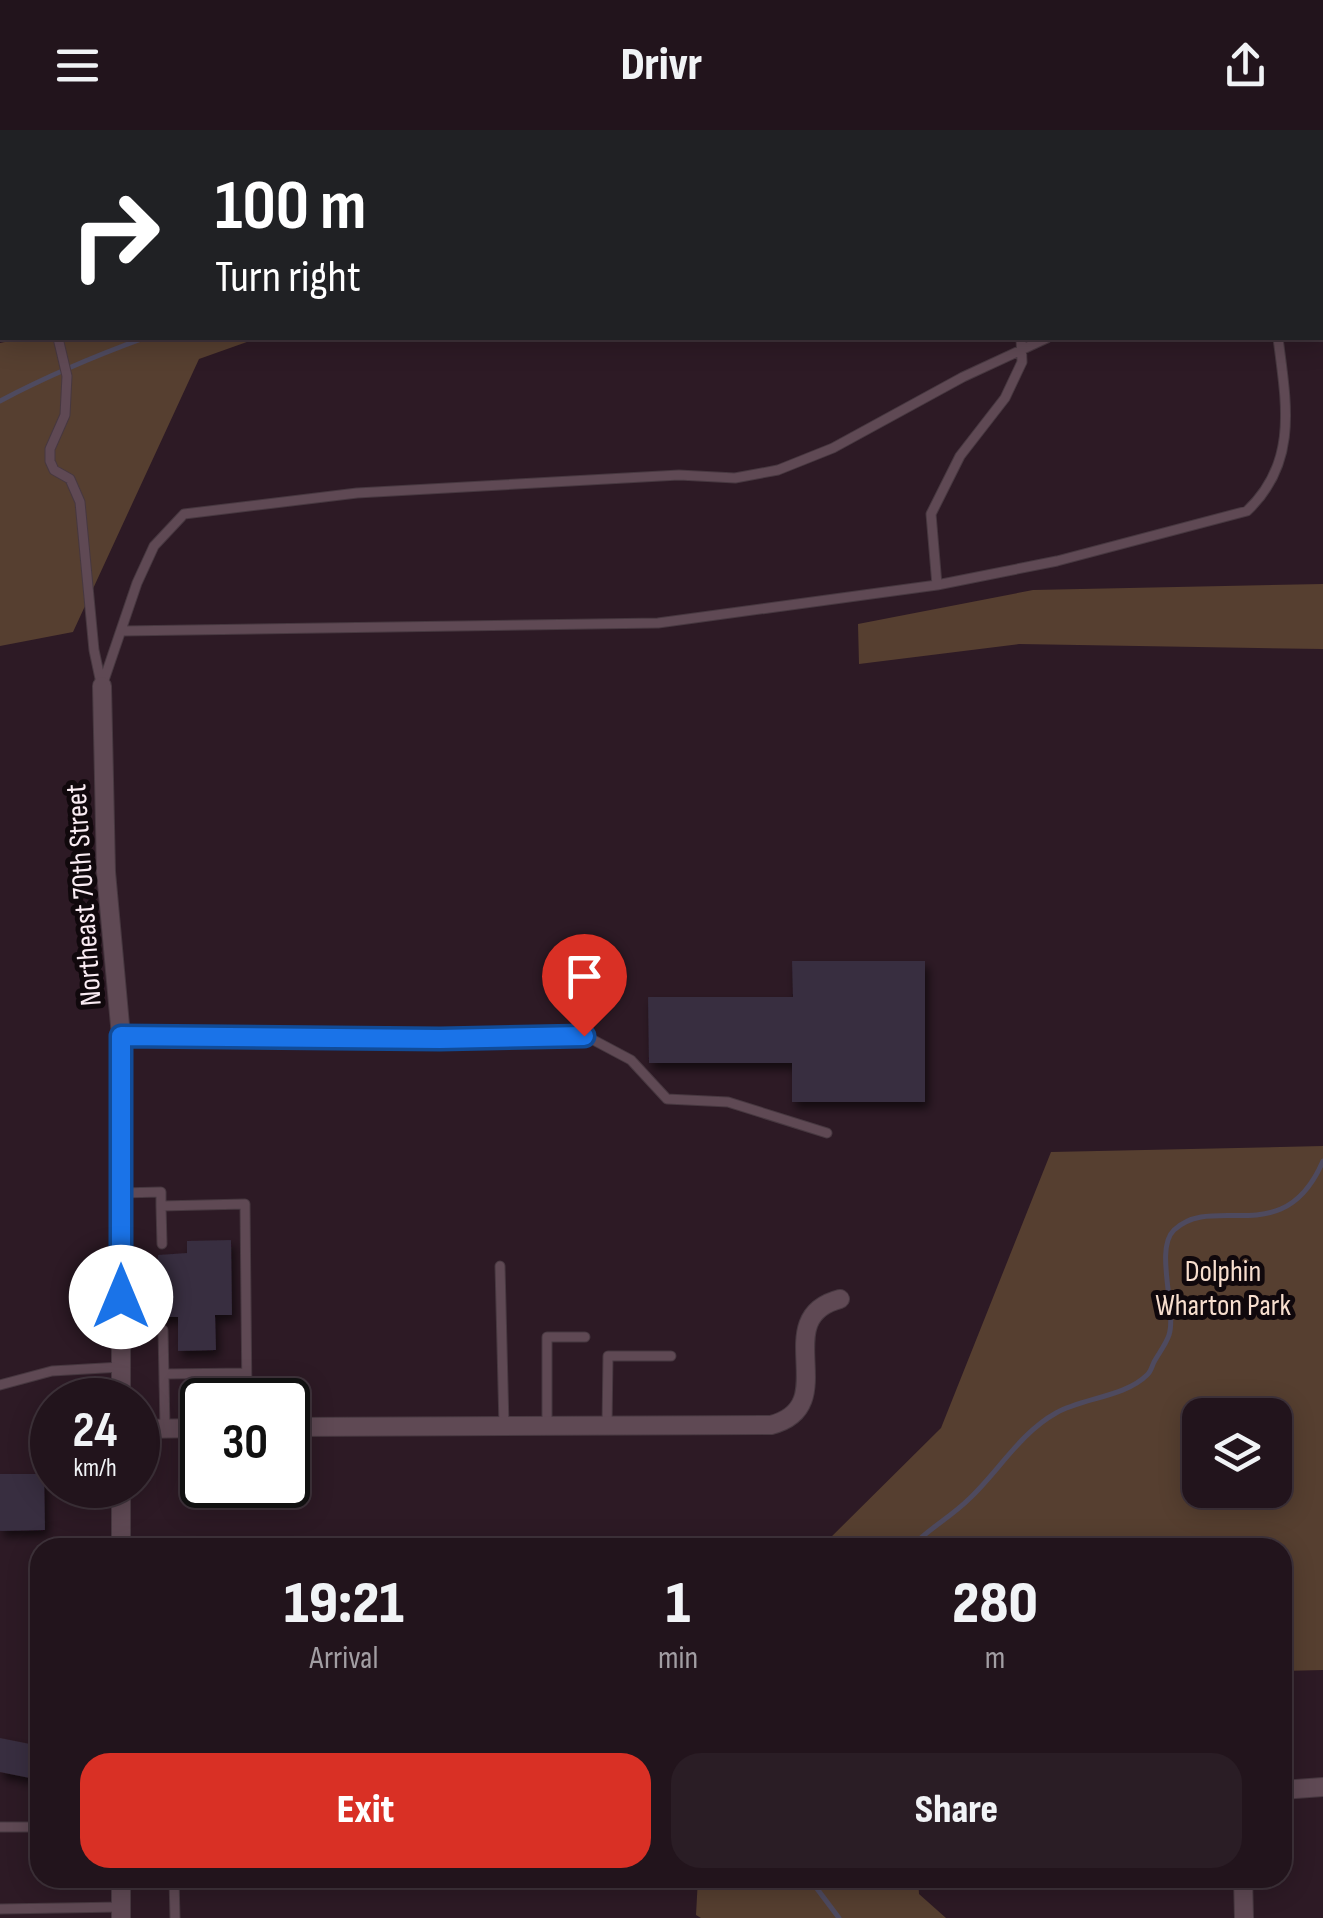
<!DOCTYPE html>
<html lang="en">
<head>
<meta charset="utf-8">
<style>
  :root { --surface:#22141c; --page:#2a1d25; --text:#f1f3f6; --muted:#a29ea3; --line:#3f333b; --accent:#d93025 }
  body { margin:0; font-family:"Sofia Sans Condensed",sans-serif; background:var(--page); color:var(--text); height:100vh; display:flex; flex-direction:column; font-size:38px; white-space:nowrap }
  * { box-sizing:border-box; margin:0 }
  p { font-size:32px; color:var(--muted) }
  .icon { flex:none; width:55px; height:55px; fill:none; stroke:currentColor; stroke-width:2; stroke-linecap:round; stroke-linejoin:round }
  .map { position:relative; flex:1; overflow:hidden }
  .side { position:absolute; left:30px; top:1408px; width:1262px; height:350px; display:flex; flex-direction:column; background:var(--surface); border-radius:30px; box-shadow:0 5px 25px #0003,0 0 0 2px var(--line) }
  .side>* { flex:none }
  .banner { position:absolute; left:0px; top:0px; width:1325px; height:210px; box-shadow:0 5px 25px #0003,0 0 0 2px var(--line); background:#202124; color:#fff; overflow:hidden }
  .fabs { position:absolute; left:1182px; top:1268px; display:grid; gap:20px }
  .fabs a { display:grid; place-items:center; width:110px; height:110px; border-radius:20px; background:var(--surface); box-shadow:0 5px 25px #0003,0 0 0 2px var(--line); font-size:50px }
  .speed { position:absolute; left:30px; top:1248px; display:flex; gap:20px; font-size:50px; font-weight:700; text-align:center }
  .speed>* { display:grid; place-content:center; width:130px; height:130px; border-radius:50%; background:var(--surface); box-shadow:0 5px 25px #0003,0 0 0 2px var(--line); line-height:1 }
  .speed small { font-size:25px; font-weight:400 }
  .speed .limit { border:5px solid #111; border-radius:15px; background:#fff; color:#111 }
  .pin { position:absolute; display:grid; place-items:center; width:85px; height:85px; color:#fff; margin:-102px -42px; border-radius:50% 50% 50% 0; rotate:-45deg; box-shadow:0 0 10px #0007 }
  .pin .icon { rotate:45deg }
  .me { position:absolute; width:110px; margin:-55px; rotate:0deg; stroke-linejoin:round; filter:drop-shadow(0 0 8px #0008) }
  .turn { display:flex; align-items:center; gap:35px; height:210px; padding:0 50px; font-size:45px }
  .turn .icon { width:130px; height:130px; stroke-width:2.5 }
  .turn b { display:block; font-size:70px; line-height:85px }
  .eta { display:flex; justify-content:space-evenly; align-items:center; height:170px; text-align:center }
  .eta b { font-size:60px; font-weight:800; line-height:70px }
  .action { display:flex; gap:20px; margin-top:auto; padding:20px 50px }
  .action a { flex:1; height:115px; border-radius:30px; background:var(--accent); color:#fff; font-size:40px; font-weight:800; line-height:115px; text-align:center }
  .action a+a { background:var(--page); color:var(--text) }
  header { display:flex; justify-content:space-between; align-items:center; height:130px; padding:0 50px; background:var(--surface); font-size:45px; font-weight:800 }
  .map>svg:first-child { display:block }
  .green { fill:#563f30; fill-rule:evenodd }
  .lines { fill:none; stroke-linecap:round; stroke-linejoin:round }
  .stream { stroke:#4e4a5f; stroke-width:5 }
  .building { fill:#372d3f; filter:url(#shadow) }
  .service-casing { stroke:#473840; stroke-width:11 }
  .minor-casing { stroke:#473840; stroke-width:20 }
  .service { stroke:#5f4954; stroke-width:9 }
  .minor { stroke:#5f4954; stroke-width:18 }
  .route-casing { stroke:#114b97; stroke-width:25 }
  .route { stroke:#1a73e8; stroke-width:18 }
  .labels { text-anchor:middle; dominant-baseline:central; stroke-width:10; stroke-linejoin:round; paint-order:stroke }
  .street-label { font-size:30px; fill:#faecf3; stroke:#10080c }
  .park-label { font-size:30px; fill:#f7dece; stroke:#10080c }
</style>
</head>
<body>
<header><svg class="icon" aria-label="menu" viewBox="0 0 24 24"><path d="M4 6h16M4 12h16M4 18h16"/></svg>Drivr<svg class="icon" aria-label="share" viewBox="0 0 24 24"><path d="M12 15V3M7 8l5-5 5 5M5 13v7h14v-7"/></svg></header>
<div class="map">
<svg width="1323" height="1788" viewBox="0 0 1323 1788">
  <defs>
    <filter id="shadow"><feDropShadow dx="3.5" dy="6" stdDeviation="5" flood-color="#0009"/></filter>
  </defs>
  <rect width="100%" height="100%" fill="#2d1a25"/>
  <path class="green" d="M248,0H1096L216,2Z
    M24,208H258L199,229L73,502L0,516V213Z
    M1323,454V519L1019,514L859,534L858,494L1033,460Z
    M1323,1016V1540L1283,1541L1282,1418L821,1417L941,1298L1051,1022ZM1275,1285V1360H1200V1285Z
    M698,1748H918L919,1764L946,1788H701L696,1785Z"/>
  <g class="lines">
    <path class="stream" d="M951,2L953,0
      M0,271C47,246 95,226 144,208
      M910,1418C928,1399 951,1387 969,1369C998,1342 1020,1303 1056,1283C1082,1268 1125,1267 1147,1245C1151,1242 1152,1236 1154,1232C1159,1223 1166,1214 1169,1205C1177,1180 1154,1119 1174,1100C1215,1062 1284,1122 1323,1031
      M809,1748L839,1788"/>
  </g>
  <path class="building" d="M792,831H925V972H792V933H649L648,867H793Z
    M231,1110L232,1185H215L216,1220L178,1221V1187H156L158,1125L187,1123V1111Z
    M0,1344H44L45,1400L0,1401Z
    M0,1608L40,1616V1650L0,1642Z"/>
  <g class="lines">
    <g class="service-casing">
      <path id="service" d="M0,175H2
        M1322,175H1323
        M58,208L67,246L65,285L50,319V331L54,340L70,349L80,372L94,520L101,553
        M937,455L931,384L960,326L1005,268L1022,232L1021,208
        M122,501L658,493L937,455L1057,431L1247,381C1299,332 1286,272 1278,208
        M102,556L137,453L154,416L184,384L357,363L679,345L735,348L778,340L833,318L963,247L1047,208
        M121,906L440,909L584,905L631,930L667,969L728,972L827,1003
        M121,1063L161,1062V1076L245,1074L247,1270
        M161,1076L162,1114
        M500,1136L504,1296
        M163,1200L165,1298
        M164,1244L246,1243
        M0,1255L52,1241L121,1237
        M547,1296V1207H585
        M607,1296L608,1226H671
        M0,1697H40
        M174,1748L175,1788
        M0,1779L121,1777"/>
    </g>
    <g class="minor-casing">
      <path id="minor" d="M102,556L106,742L121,906V1270
        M288,1297L771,1295C845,1276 766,1188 840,1169
        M138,1299L202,1298
        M121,1355V1418
        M1282,1660L1323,1657
        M1243,1748L1244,1788
        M121,1788V1748"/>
    </g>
    <use href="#service" class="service"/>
    <use href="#minor" class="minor"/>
  </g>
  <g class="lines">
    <g class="route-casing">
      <path id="route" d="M121,1167V906L440,909L584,906"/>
    </g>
    <use href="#route" class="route"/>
  </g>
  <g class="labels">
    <g class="street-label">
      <text transform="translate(84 765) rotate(-94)">Northeast 70th Street</text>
    </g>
    <g class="park-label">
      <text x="1223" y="1142">Dolphin<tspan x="1223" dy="34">Wharton Park</tspan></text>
    </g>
  </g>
</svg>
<div class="fabs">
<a><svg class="icon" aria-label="layers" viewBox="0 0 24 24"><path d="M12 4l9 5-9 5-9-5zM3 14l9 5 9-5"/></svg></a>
</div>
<div class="speed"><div>24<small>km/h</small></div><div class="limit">30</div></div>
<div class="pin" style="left:584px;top:906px;background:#d93025"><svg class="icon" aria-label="arrive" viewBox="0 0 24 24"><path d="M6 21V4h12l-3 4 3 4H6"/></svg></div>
<svg class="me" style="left:121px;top:1167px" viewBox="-20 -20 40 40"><circle r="19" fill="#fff"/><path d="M0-13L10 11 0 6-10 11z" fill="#1a73e8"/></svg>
<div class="banner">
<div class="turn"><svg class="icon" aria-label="right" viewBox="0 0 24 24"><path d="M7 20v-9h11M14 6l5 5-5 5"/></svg><div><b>100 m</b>Turn right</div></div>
</div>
<section class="side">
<div class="eta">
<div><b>19:21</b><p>Arrival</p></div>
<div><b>1</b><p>min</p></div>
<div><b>280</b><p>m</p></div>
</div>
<div class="action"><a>Exit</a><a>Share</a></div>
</section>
</div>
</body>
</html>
